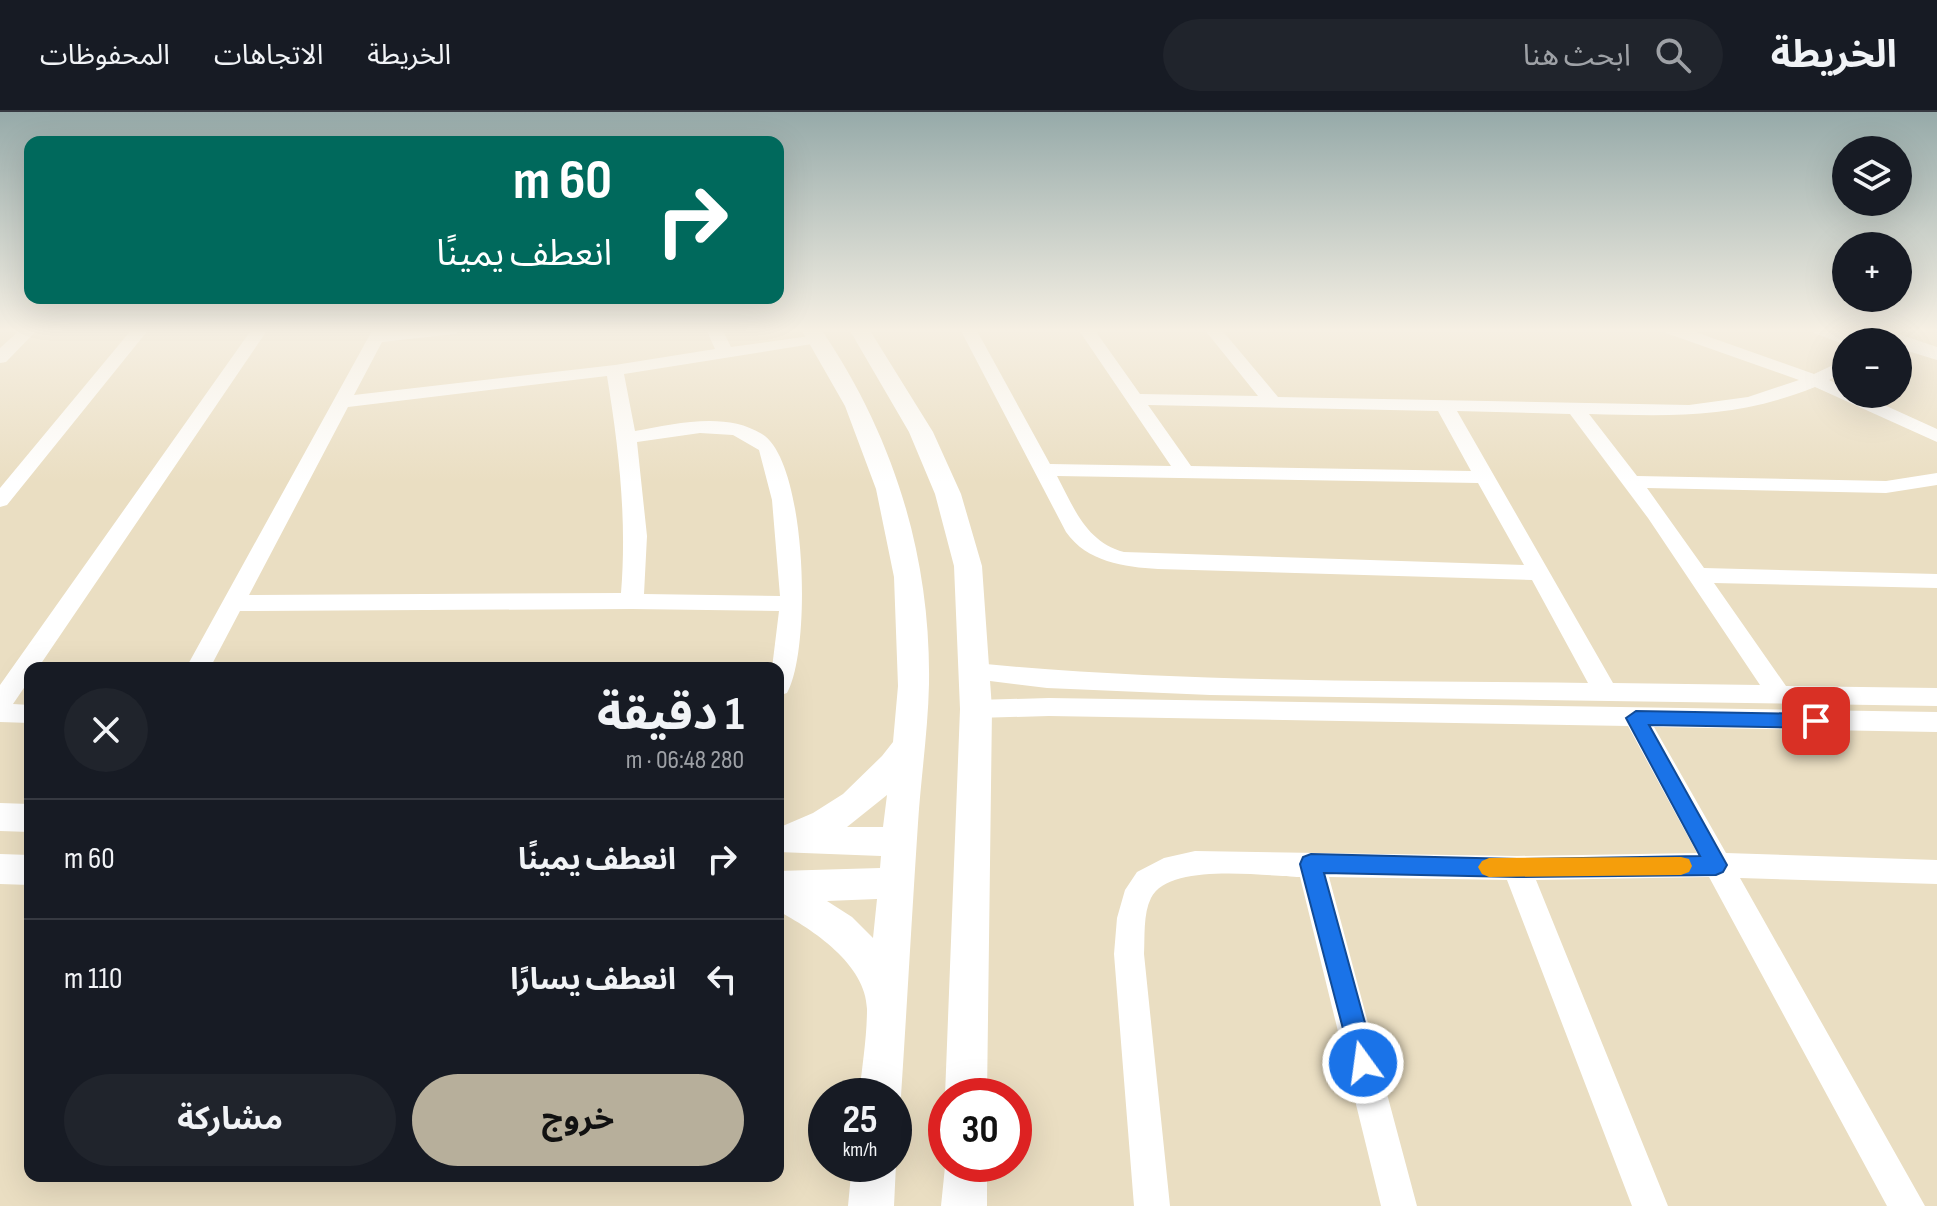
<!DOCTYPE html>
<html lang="ar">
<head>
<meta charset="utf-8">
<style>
  :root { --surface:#171b24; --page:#20242c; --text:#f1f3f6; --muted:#9ea1a6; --line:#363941; --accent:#b7af9b }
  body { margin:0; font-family:"Sofia Sans Condensed","Noto Sans Arabic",sans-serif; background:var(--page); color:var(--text); direction:rtl; height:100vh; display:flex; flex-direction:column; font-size:30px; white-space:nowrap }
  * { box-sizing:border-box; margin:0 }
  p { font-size:26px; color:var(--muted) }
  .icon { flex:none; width:44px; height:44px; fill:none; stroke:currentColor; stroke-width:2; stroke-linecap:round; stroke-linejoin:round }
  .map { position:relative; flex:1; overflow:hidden; direction:ltr }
  .details { position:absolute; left:24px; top:550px; width:760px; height:520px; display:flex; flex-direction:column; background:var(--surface); border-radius:16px; box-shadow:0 8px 32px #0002; direction:rtl }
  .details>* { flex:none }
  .guide { position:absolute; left:24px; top:24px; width:760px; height:168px; border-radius:16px; box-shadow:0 8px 32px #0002; direction:rtl; background:#00695c; color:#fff; overflow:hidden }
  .buttons { position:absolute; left:1832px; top:24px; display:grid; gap:16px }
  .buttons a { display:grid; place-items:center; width:80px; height:80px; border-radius:50%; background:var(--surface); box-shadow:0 8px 32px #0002; font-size:40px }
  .speed { position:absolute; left:808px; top:966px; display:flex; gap:16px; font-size:40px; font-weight:700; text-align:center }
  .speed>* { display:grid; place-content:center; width:104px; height:104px; border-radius:50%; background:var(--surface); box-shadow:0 8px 32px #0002; line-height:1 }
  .speed small { font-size:20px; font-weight:400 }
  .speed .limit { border:12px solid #d22; background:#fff; color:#111 }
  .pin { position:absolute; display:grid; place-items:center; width:68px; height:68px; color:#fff; margin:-34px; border-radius:16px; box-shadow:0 4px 12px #0006 }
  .me { position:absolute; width:88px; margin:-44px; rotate:346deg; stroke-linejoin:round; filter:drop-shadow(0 0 6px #0008) }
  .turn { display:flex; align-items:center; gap:28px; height:168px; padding:0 40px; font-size:36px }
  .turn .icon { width:104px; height:104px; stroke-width:2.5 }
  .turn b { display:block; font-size:56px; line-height:68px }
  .round { display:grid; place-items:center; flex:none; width:84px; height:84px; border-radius:42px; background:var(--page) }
  .headline { display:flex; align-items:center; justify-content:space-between; height:136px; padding:0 40px }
  h1 { font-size:48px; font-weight:700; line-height:60px }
  .cta { display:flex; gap:16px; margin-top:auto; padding:16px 40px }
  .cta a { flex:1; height:92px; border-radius:48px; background:var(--accent); color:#111; font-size:32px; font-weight:700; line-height:92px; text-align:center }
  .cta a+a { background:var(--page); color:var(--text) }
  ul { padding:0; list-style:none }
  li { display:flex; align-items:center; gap:24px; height:120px; padding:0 40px; border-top:2px solid var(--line) }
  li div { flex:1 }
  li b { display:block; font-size:30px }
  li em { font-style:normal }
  header { display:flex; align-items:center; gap:48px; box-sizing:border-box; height:112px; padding:0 40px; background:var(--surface); border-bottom:2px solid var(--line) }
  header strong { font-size:38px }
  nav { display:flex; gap:44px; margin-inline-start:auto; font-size:28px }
  .search { width:560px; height:72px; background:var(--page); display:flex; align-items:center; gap:20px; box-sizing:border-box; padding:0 28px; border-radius:44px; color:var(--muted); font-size:30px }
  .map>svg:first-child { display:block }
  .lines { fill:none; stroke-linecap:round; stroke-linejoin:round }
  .minor { fill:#fff; fill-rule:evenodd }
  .tertiary { fill:#fff; fill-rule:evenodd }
  .route { fill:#1a73e8; stroke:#114b97; stroke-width:2 }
  .slow { fill:#f59e0b }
</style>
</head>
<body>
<header>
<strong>الخريطة</strong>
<div class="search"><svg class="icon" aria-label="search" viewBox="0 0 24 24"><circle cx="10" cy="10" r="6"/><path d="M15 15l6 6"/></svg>ابحث هنا</div>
<nav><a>الخريطة</a><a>الاتجاهات</a><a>المحفوظات</a></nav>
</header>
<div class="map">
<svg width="1937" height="1094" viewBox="0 0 1937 1094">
  <rect width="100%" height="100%" fill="#eadec2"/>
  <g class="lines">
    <path class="minor" d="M21,217H38L6,250L0,251V236Z
      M132,217H149L7,393L0,395V376Z
      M252,217H268L38,556H30V567L13,592L30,593V611L0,610V573Z
      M373,217H389L388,220L463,217L455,222L382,230L354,283L615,253L715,237L706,217H722L731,235L824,222L826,226L824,230L818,231L624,262L635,319C675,312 725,299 762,322C807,349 812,537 787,581L778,584V556H772L779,499L632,497L240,499L210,556H186ZM607,264C619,337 627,408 621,481L249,483L348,295ZM700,321L733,323L759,338L772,388L780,484L644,482L647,424L637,330Z
      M960,217H976L1050,352L1171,354L1078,217H1094L1140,282L1258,284L1204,217H1221L1278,285L1689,293L1748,285L1799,268L1666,221L1664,217H1687L1814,262L1846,247V259L1829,268L1846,276V282H1860L1937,317V330L1815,275C1735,307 1674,304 1589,302L1637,364L1886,369L1937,361V373L1886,381L1647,376L1704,456L1937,462V476L1714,471L1786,574L1937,576V594L1210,583L1047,576L966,566L963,560L966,554L975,551C1179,571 1384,568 1588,571L1532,468L1158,457C1124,455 1087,450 1066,420ZM1148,293L1438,299L1471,359L1191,354ZM1457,299L1570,302L1648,406L1760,573L1613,571ZM1057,364L1478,371L1524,453L1124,440C1086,430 1074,396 1057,364Z
      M1049,586L1937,600V620L1654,615L1726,741L1937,748V772L1740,766L1925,1094H1887L1709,765L1536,768L1668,1094H1632L1507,768L1329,765L1417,1094H1381L1300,765C1264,764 1169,750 1151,786C1143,802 1145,825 1144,842L1170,1094H1134L1114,842L1117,806L1125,778L1137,760L1164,746L1195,739L1517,744L1697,741L1628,614L1049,604L976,606L967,604L963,597L967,590L976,588Z"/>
    <path class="tertiary" d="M801,217H821C893,323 931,443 929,572C928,618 921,665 918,711C912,801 907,893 901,984L894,999V984H859C862,955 867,925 867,897C866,852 812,817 778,799V759L880,756L881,744L778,740V716L813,701L843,682L882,644L893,630L898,574L894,465L876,377L845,294ZM887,683L883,715H847ZM877,787L873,826L852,805L827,789Z
      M849,217H869L933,320L961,382L982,454L992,597L987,984H946V987L945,984L960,597L954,454L935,382L909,320Z
      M1811,217C1830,217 1855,215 1869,230H1846V233L1814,221Z
      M1855,217H1884L1937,235V248L1898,236V230H1882L1858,221Z
      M0,691L30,692V720L0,719Z
      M0,742L30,743V773L0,772Z
      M946,1045V1052H987V1094H941Z
      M894,1047L896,1052L894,1094H848L852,1052H894Z"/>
  </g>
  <linearGradient id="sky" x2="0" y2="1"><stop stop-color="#96aaa9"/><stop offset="0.59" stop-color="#f6f0e4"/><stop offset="1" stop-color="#f6f0e4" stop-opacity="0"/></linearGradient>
  <rect width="1937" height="370" fill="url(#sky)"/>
  <path class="route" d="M1636,599L1816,602L1826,609L1816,616L1649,613L1727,753L1723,760L1716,763L1517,765L1324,761L1376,951L1372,959L1363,963L1354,959L1300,752L1303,745L1311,742L1517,747L1700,744L1626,606Z"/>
  <path class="slow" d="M1681,745L1689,747L1692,754L1689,760L1681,763L1489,765L1482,762L1478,755L1482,749L1489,746Z"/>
</svg>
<div class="buttons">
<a><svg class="icon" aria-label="layers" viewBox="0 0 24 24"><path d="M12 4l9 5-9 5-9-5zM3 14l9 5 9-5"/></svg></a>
<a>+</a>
<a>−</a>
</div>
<div class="speed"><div>25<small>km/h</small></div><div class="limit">30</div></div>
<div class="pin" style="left:1816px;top:609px;background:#d93025"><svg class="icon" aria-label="arrive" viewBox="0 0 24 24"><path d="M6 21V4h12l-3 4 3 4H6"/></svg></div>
<svg class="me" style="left:1363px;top:951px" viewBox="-20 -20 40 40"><circle r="17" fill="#1a73e8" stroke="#fff" stroke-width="3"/><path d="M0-11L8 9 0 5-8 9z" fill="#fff"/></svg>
<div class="guide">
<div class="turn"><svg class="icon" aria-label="right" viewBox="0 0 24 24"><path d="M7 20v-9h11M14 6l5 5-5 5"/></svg><div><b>60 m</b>انعطف يمينًا</div></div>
</div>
<section class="details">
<div class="headline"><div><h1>1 دقيقة</h1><p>280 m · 06:48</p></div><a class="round"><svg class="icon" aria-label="close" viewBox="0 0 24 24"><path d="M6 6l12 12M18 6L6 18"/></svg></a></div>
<ul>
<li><svg class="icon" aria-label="right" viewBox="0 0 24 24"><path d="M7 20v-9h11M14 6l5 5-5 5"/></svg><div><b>انعطف يمينًا</b></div><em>60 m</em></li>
<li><svg class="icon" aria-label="left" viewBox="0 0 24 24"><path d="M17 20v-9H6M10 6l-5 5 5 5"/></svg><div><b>انعطف يسارًا</b></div><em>110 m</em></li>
</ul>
<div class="cta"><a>خروج</a><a>مشاركة</a></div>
</section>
</div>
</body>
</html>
